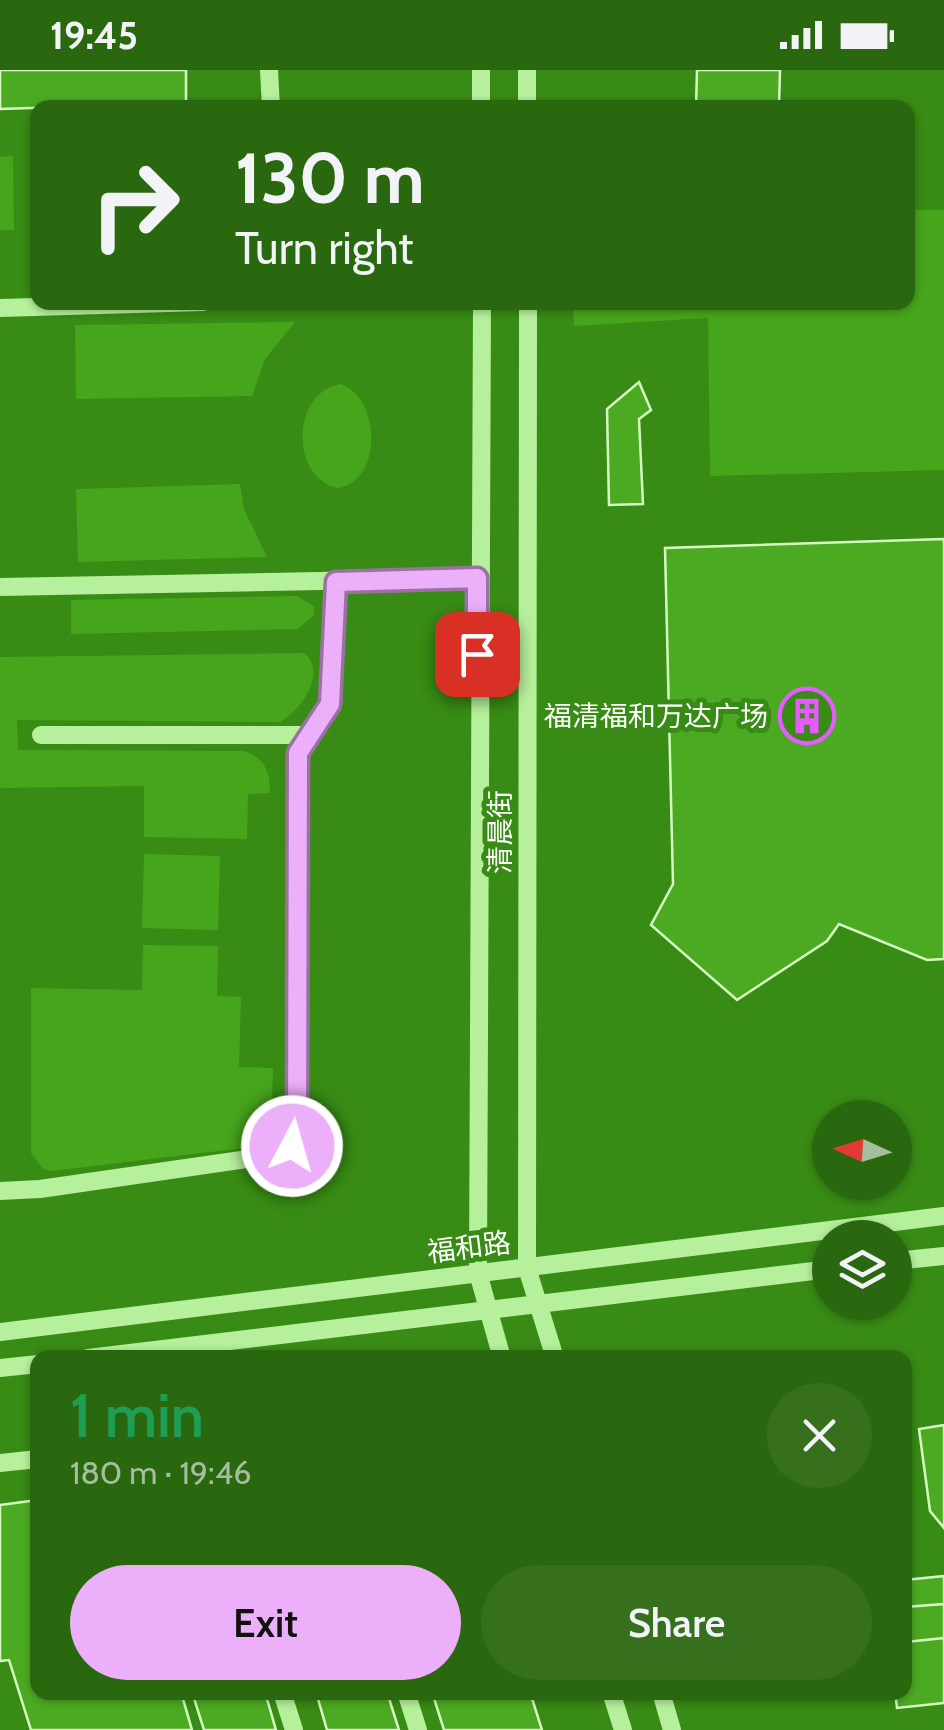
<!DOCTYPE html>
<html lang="en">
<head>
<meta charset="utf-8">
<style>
  :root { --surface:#2a680f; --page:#36701d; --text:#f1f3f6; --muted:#a5be9e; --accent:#ecaffa }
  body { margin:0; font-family:Cabin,"Noto Sans SC",sans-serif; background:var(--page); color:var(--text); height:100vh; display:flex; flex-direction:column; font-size:38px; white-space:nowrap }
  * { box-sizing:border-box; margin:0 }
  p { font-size:32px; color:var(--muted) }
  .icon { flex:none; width:55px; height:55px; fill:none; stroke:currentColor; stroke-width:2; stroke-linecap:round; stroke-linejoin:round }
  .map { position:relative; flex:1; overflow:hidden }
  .drawer { position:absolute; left:30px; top:1280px; width:882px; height:350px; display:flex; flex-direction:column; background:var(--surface); border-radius:20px; box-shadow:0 2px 8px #0004 }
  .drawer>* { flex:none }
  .guide { position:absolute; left:30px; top:30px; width:885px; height:210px; border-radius:20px; box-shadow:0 2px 8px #0004; background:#2a680f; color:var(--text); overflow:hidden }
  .needle { width:65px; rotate:274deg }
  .tools { position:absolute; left:812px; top:1030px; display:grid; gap:20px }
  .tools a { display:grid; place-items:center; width:100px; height:100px; border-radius:50%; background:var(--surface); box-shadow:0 2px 8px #0004; font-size:50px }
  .pin { position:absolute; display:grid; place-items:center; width:85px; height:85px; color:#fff; margin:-42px; border-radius:20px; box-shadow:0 5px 15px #0006 }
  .me { position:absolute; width:110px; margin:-55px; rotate:6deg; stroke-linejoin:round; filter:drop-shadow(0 0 8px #0008) }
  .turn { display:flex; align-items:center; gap:35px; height:210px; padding:0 40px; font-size:45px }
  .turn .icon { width:130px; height:130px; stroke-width:2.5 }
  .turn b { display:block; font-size:70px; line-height:85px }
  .round { display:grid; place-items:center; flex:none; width:105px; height:105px; border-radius:52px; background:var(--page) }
  .summary { display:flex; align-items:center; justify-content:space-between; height:170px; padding:0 40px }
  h1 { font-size:60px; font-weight:600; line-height:75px; color:#1e9e55 }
  .cta { display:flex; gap:20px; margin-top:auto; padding:20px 40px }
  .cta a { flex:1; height:115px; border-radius:60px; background:var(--accent); color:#111; font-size:40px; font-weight:600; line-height:115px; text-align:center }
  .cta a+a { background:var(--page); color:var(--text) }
  .status { display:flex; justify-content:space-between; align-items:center; height:70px; padding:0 50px; background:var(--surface); direction:ltr }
  .status svg { height:28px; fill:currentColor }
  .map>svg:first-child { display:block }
  .green { fill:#47a51c }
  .building { fill:#4caa22; stroke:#d5fbc3; stroke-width:2.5 }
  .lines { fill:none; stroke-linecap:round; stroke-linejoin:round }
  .minor { stroke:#b7f09c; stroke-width:18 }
  .route-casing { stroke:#9972a2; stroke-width:25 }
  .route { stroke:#ecaffa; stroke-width:18 }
  .labels { text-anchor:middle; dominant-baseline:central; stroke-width:10; stroke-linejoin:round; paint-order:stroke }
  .poi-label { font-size:28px; fill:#fff; stroke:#388b14; text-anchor:end }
  .street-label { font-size:28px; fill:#fff; stroke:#388b14 }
</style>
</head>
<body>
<div class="status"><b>19:45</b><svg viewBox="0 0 49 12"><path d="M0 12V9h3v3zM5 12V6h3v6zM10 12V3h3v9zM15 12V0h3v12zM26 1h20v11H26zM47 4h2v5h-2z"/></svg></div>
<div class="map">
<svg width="944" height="1660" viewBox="0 0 944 1660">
  <rect width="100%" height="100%" fill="#388b14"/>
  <path class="green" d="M13,86L14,160H0V87Z
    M908,140H944V400L710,406L708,248L574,256L573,233L908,232Z
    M295,252L265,289L252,326L76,329L75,255Z
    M341,314C381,328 383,413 337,418C289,406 292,321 341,314Z
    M240,414L244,439L267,487L78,492L76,419Z
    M297,526L314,536V545L298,559L71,564V530Z
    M304,583C328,602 301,641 280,652L17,650L18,680L243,681C265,688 270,701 270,723L248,724L247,769L144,767V716L0,718V587Z
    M144,784L220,786L218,860L142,858Z
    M143,875L218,876L217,926L241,927L239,997L273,998L271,1060L252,1077L51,1101L42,1098L31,1083V918L142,920Z"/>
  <path class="building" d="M0,0H186V33L0,39Z
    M697,0H780L779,38H696Z
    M639,312L651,340L639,349L643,434L609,435L607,339Z
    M944,469V889L927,890L839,854L827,871L737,930L651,855L673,814L665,478Z
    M944,1355V1458L930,1441L919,1359Z
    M38,1430V1622H181L192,1660H31L9,1590L0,1591V1435Z
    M944,1506V1568L905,1572V1510Z
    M944,1534V1633L897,1638L895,1622H905V1537Z
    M192,1622H265L276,1660H204Z
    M316,1622H387L399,1660H327Z
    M432,1622H530L542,1660H444Z"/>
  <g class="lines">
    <path class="minor" d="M269,0L271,38
      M481,0V38
      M527,0V38
      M482,232L478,1203L502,1288
      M528,232L527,1198L555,1288
      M0,238L203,232
      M0,517L477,508
      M41,665H307
      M0,1121L40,1119L282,1084L297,1067L298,683L331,634L337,511
      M895,1191L944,1186
      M0,1262L944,1146
      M88,1288L830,1199
      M0,1298L38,1294
      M0,1393L38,1389
      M282,1622L294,1660
      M406,1622L418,1660
      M611,1622L623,1660
      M661,1622L672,1660"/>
  </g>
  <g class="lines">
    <g class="route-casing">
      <path id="route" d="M292,1076L297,1067L298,683L330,634L336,512L477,508V584"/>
    </g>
    <use href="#route" class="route"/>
  </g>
  <defs>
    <g id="building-ring" transform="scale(2.875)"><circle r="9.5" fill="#388b14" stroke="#e65bff" stroke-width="1.5"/><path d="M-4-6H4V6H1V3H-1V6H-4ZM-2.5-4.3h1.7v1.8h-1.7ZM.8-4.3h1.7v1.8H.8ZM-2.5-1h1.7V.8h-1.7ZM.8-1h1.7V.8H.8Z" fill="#e65bff"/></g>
  </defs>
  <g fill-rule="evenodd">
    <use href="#building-ring" x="807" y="646"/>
  </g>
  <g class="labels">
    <g class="poi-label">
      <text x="768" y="646">福清福和万达广场</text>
    </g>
    <g class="street-label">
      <text transform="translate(500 762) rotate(-90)">清晨街</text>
      <text transform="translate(469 1177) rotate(-7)">福和路</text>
    </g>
  </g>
</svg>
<div class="tools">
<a><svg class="needle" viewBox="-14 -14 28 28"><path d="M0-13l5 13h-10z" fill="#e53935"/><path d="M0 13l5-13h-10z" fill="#a5be9e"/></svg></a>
<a><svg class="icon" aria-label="layers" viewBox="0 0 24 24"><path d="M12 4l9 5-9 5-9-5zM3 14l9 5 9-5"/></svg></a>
</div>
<div class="pin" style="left:477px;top:584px;background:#d93025"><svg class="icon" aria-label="arrive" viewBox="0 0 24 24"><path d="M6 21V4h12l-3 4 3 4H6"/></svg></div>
<svg class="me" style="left:292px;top:1076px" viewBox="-20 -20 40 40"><circle r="17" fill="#ecaffa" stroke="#fff" stroke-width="3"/><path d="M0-11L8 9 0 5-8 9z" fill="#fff"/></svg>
<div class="guide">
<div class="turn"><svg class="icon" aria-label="right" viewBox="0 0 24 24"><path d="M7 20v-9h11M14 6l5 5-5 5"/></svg><div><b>130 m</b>Turn right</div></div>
</div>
<section class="drawer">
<div class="summary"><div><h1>1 min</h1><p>180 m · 19:46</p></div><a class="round"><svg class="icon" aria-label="close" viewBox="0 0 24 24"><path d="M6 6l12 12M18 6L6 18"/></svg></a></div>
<div class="cta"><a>Exit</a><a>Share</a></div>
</section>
</div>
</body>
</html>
